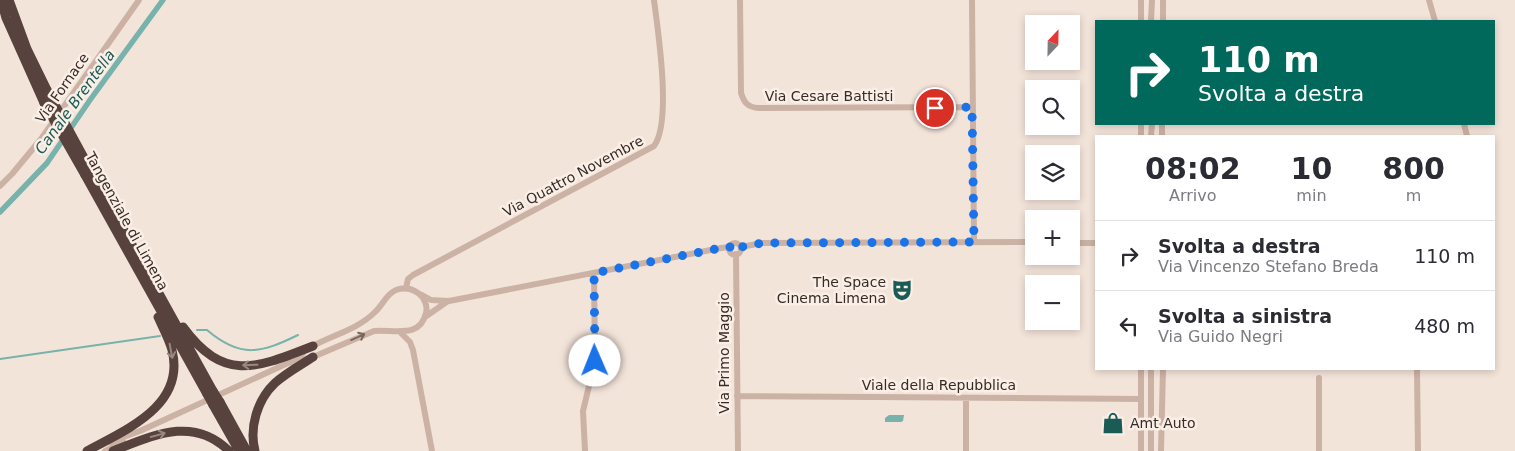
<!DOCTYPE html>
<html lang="it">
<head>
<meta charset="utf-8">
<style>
  :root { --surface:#fff; --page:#f7f7f7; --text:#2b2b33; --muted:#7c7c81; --line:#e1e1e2 }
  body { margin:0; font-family:"DejaVu Sans",sans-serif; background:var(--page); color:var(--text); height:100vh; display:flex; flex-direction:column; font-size:19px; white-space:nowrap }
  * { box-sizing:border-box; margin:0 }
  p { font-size:16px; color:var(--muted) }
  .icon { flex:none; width:28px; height:28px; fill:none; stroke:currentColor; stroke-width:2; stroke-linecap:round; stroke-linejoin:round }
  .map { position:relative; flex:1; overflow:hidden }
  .drawer { position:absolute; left:1095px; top:135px; width:400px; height:235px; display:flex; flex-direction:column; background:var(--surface); border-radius:0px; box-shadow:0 2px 8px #0003 }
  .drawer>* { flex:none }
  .guide { position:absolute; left:1095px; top:20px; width:400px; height:105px; border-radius:0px; box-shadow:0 2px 8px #0003; background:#00695c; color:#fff; overflow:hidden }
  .needle { width:32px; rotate:22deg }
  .buttons { position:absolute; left:1025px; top:15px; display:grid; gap:10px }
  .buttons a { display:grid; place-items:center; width:55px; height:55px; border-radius:0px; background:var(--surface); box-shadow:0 2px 8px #0003; font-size:25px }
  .pin { position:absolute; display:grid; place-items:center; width:42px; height:42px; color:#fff; margin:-21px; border:2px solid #fff; border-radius:50%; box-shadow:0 1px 5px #0007 }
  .me { position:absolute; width:55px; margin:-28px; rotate:359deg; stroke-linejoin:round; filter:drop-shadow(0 0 4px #0008) }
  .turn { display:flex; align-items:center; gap:18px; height:105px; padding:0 20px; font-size:22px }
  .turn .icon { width:65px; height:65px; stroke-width:2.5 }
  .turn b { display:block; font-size:35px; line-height:42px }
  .eta { display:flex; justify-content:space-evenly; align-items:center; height:85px; text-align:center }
  .eta b { font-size:30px; font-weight:800; line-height:35px }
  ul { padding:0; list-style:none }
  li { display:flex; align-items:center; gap:15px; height:70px; padding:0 20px; border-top:1px solid var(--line) }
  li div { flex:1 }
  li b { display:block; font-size:19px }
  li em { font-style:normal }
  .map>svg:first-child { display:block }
  .water { fill:#77b2ac }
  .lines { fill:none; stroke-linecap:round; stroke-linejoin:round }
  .stream { stroke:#77b2ac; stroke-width:2 }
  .canal { stroke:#77b2ac; stroke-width:5.5 }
  .minor { stroke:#ccb2a5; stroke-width:6 }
  .highway { stroke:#58423d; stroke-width:9 }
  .highway-bridge { stroke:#58423d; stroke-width:9 }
  .oneway { stroke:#7a6760 }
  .oneway2 { stroke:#998781 }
  .route { stroke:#1a73e8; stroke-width:9; stroke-dasharray:0 16.2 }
  .labels { text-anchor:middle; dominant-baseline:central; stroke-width:5; stroke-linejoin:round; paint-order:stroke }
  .street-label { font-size:14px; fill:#372a27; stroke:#faefe6 }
  .poi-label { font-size:14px; fill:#372a27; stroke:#faefe6; text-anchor:end }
  .water-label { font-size:15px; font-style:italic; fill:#1a5b56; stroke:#faefe6 }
</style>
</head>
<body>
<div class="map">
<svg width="1515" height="451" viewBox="0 0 1515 451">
  <rect width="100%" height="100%" fill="#f3e4da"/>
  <path class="water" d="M889,415H904L903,421L901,422H885V418Z"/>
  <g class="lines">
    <path class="stream" d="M197,330H207C241,359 261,353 298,335
      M0,359L160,336"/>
    <path class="canal" d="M0,212L47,163L90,100L163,0"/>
    <path class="minor" d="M740,0L741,93C744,102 747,107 758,108L972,107
      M972,0L974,242
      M1429,0L1435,21
      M1141,21V0
      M1151,21L1152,0
      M1163,21V0
      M1162,124V136
      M1464,124L1467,136
      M1141,136V124
      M1151,136L1152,124
      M0,186L12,174L41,139L139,0
      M1071,243H1096
      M729 249a6 6 0 1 1 12 0a6 6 0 1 1-12 0Z
      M741,247L762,243L1034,242
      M736,254L738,451
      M406,288L408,279L413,275L654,146C672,122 658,31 654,0
      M422,295L431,300L449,301L721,248L729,247
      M425,317L448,301
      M400,332L410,342L413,350L432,451
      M288,363L313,357L374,331C394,329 420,339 426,313C428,306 424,297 418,293C411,288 404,287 396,290C386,294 383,305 375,312C357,330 332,335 311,347
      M1417,369L1418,451
      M1319,378V451
      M737,396L1141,399
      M966,398V451
      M110,442L140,431L288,363L303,353
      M105,451L123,441
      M585,451L583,411L595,361L594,273
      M1141,451V369
      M1151,451V369
      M1161,451L1163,369"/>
    <path class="highway" d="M1,0L6,18L44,103
      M9,0L27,49L47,90
      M89,167L213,391
      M85,175L207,394
      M183,327C224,383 257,368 313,346
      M220,402L247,451
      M213,405L239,451
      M87,451C125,430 186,406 172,350C169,339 163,328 158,317
      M113,451C152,436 193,415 229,451
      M255,451C249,428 257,400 275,383C286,373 301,365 313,357"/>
    <path class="highway-bridge" d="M47,90L89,167
      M44,103L85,175
      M213,391L220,402
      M207,394L213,405"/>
  </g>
  <defs><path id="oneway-shaft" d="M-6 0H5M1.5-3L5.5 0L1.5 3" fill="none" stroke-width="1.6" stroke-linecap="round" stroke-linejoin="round" transform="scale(1.25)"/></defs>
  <use class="oneway" href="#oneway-shaft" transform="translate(358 337) rotate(-24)"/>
  <g class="oneway2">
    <use href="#oneway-shaft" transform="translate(171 351) rotate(79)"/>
    <use href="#oneway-shaft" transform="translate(250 365) rotate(178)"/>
    <use href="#oneway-shaft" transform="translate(158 435) rotate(-15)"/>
  </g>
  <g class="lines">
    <path class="route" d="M595,361L594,273L721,248H729L734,243H737L741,247L762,243L974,242L972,107L935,108"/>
  </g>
  <defs>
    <g id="theatre-bare" transform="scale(1.725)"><path d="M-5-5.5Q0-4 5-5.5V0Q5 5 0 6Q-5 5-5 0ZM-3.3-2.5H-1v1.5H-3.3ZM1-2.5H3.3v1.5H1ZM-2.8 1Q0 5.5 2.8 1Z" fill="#1a5b56" stroke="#faefe6" stroke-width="2.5" paint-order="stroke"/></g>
    <g id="shop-bare" transform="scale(1.725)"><path d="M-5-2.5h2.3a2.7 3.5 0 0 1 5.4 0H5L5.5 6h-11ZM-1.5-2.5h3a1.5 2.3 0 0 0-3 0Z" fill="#1a5b56" stroke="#faefe6" stroke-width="2.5" paint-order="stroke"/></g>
  </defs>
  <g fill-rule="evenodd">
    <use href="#theatre-bare" x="902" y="290"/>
    <use href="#shop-bare" x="1113" y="423"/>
  </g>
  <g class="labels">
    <g class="street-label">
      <text transform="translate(62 88) rotate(-55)">Via Fornace</text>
      <text x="829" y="96">Via Cesare Battisti</text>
      <text transform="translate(573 176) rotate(-28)">Via Quattro Novembre</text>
      <text transform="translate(127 221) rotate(61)">Tangenziale di Limena</text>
      <text transform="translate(724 353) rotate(-90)">Via Primo Maggio</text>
      <text x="939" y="385">Viale della Repubblica</text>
    </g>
    <g class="poi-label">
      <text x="886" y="282">The Space<tspan x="886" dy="16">Cinema Limena</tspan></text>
      <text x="1130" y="423" text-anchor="start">Amt Auto</text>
    </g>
    <g class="water-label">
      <text transform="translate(75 102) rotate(-54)">Canale Brentella</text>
    </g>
  </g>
</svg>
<div class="buttons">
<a><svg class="needle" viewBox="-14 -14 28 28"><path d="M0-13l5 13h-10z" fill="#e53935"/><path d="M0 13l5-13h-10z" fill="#7c7c81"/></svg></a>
<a><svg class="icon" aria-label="search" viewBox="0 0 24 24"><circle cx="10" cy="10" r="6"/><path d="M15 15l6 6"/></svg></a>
<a><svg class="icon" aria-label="layers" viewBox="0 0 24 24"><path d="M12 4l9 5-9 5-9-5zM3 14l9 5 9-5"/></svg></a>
<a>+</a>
<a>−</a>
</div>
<div class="pin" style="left:935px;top:108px;background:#d93025"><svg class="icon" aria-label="arrive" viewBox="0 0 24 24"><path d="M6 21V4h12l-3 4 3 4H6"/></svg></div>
<svg class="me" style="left:595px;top:361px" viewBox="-20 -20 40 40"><circle r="19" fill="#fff"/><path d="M0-13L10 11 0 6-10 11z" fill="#1a73e8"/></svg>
<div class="guide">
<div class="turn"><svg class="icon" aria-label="right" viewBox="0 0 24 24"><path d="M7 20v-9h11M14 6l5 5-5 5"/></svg><div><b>110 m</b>Svolta a destra</div></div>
</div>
<section class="drawer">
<div class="eta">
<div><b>08:02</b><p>Arrivo</p></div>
<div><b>10</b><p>min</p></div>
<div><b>800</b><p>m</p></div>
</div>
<ul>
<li><svg class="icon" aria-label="right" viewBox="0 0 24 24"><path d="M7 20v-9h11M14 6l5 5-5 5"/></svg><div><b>Svolta a destra</b><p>Via Vincenzo Stefano Breda</p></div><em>110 m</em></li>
<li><svg class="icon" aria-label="left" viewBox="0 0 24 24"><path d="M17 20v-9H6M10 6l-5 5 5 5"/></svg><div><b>Svolta a sinistra</b><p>Via Guido Negri</p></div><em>480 m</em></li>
</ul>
</section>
</div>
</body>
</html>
